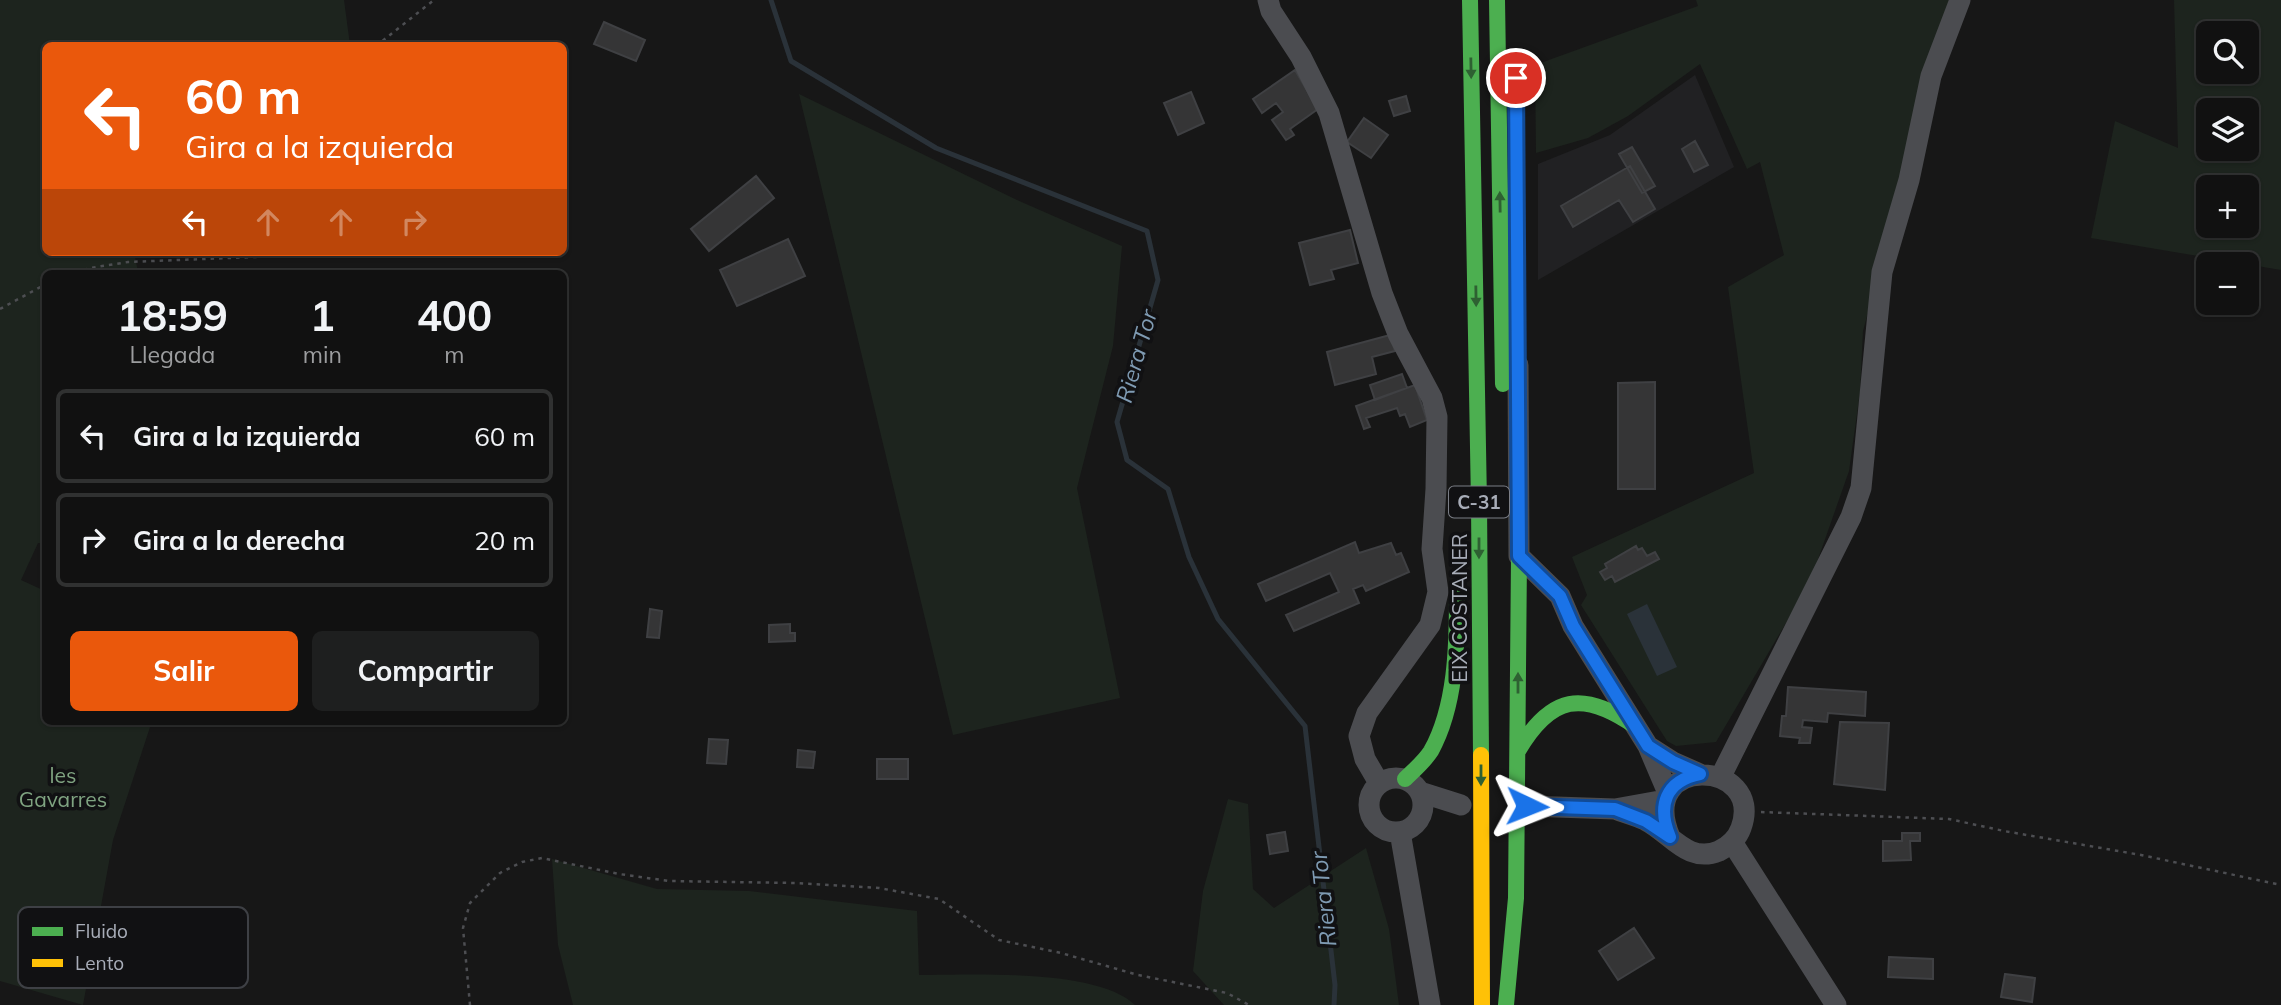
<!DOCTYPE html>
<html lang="es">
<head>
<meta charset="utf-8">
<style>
  :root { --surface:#111; --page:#1e1f1f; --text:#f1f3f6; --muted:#9c9d9f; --line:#303131; --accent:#ea580c }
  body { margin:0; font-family:Mulish,sans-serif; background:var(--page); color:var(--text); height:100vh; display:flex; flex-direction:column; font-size:26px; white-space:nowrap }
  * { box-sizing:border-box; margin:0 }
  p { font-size:23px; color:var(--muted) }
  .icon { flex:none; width:38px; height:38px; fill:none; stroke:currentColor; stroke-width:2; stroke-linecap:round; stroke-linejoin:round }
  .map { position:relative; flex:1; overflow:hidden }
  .details { position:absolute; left:42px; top:270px; width:525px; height:455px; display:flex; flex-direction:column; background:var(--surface); border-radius:10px; box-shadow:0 2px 5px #0004,0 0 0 2px var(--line) }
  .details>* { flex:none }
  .guide { position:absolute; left:42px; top:42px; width:525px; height:214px; border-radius:10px; box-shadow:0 2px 5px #0004,0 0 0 2px var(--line); background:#ea580c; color:#fff; overflow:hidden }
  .controls { position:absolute; left:2196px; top:21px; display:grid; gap:14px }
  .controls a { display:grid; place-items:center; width:63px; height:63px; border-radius:10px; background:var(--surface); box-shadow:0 2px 5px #0004,0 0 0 2px var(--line); font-size:35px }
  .pin { position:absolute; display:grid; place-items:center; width:60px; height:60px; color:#fff; margin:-30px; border:4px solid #fff; border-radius:50%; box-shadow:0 2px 7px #0007 }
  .me { position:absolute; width:77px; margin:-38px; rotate:92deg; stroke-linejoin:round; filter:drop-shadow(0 0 5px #0008) }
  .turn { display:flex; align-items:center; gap:24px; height:147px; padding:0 28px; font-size:32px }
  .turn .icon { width:91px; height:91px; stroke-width:2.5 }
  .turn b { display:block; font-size:49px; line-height:60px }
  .lanes { display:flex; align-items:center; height:66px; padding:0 28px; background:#0003; justify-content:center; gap:35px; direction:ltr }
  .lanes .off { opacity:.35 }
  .eta { display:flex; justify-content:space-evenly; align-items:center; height:119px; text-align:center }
  .eta b { font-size:42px; font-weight:700; line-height:49px }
  .primary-button { display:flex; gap:14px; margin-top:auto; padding:14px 28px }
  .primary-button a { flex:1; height:80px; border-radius:10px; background:var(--accent); color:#fff; font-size:28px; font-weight:700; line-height:80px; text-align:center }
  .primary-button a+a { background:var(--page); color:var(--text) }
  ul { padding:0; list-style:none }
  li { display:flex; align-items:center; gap:21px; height:94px; margin:0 14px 10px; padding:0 14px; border:4px solid var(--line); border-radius:10px }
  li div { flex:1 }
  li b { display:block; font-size:26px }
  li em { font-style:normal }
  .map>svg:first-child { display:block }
  .built { fill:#212123 }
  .green { fill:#1d241e; fill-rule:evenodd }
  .water { fill:#2a3239 }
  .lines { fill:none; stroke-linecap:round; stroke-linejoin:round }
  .stream { stroke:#2a3239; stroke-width:5 }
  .building { fill:#353536; stroke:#3f4043; stroke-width:2 }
  .path { stroke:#4d4e52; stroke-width:2.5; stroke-dasharray:3.5 5; stroke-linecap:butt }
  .street { stroke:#4b4c50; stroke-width:21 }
  .fast { stroke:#4caf50; stroke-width:16 }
  .slow { stroke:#ffc107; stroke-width:16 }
  .oneway { fill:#2e6032 }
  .route-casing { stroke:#114b97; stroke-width:18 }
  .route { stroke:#1a73e8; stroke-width:12 }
  .labels { text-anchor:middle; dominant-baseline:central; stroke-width:7; stroke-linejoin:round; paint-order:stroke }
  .shield { fill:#111113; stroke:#7b7e86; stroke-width:2 }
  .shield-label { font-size:19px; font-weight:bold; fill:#a8adb8 }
  .street-label { font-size:21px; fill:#a8adb8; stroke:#111113 }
  .park-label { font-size:21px; fill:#7fa381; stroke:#111113 }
  .water-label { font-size:23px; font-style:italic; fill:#7f9bb3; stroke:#111113 }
  .key { fill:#111113; stroke:#3e4045; stroke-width:2 }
  .key-label { font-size:19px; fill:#a8adb8 }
</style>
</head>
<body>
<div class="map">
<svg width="2281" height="1005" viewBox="0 0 2281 1005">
  <rect width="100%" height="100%" fill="#171717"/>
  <path class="built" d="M1695,75L1734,167L1538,280V164L1610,135Z"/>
  <path class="green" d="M0,0H344L350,45L46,46V252H134L138,272L142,273H46L45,543H38L21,580L45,591L46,721H152L113,840L83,1005L0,981Z
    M1696,0H1953L1863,331L1860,392L1849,471L1810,582L1716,742L1676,746L1667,741L1581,605L1587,595L1572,557L1754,473L1728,287L1784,255L1760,162L1747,169L1700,64L1628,116L1588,138L1536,153L1535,65L1698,6Z
    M2174,0H2281V270L2091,238L2115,121L2178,148ZM2208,33H2247V72H2208ZM2208,110H2247V149H2208ZM2208,187H2247V226H2208Z
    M799,94L1017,200L1122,246L1113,346L1077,488L1120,698L953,735Z
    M1228,799L1248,804L1253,889L1274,908L1366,848L1389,929L1399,1005H1224L1193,971L1203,891Z
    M552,859L657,889L749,891L917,911L919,975C971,975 1097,968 1135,1005H573L558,945Z"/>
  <path class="water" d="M1647,604L1677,667L1657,676L1627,614Z"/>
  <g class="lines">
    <path class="stream" d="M771,0L791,61L936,148L1147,231L1158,280L1117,422L1127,460L1168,489L1189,557L1218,619L1305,726L1335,985L1334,1005"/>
  </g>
  <path class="building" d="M604,22L645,40L636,61L594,44Z
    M1295,70L1318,109L1290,129L1294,135L1286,140L1272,120L1283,112L1276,103L1262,113L1253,99Z
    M1191,92L1204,123L1178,135L1164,103Z
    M1406,96L1410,111L1394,116L1389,101Z
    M1364,118L1388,135L1371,158L1347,142Z
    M1695,141L1708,165L1694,172L1682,149Z
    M1632,147L1655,186L1642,193L1619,154Z
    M1630,166L1655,209L1633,222L1619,200L1573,227L1561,206Z
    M756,176L774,198L709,251L691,229Z
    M1350,230L1358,263L1331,270L1334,279L1310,285L1299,243Z
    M788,239L805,276L737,306L720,270Z
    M1390,335L1395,351L1372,357L1376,374L1335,385L1327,352Z
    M1402,374L1407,388L1375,400L1370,385Z
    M1655,382V489H1618V383Z
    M1415,385L1427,420L1410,427L1405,414L1400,416L1397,408L1366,418L1370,427L1364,429L1356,406Z
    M1355,542L1359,553L1391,543L1396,555L1401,553L1409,572L1366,591L1363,585L1353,589L1359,603L1294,631L1286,615L1339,592L1330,573L1266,601L1258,584Z
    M1636,546L1638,550L1642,548L1647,556L1655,552L1659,559L1615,582L1612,576L1605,580L1600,572L1607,568L1605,564Z
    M650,609L662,611L659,638L647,637Z
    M790,624V633H795V641L769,642V625Z
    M1788,687L1866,692L1865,716L1828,713L1827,722L1803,720L1802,727L1812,728L1810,743H1799L1800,738L1780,736L1782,716H1786Z
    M1840,722L1889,723L1885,790L1834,784Z
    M709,739L728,740L726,764L707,763Z
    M798,750L815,752L813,768L797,767Z
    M877,759H908V779H877Z
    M1285,832L1288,851L1270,854L1267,835Z
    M1902,833H1920V841H1910L1911,860L1883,861V841H1902Z
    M1634,928L1654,958L1618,980L1599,951Z
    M1889,957L1933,959V979L1888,977Z
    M2005,974L2035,978L2032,1002L2001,997Z"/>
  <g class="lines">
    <path class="path" d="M376,46L434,0
      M76,273L90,268L128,262L281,256L295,252
      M0,309L46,284
      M1761,812L1949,819L2004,831L2141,855L2281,885
      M470,1005L463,928L470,903L500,873L522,862L542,858L619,874L669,881L795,883L879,888L939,899L999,940L1061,953L1138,975L1227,993L1249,1005"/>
    <path class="street" d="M1268,0L1271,11L1301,57L1329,113L1382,293L1398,334L1432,398L1437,417L1436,489L1432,549L1438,592L1430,625L1367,713L1359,736L1365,759L1379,783
      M1518,365L1519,556L1560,596L1573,626L1648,746L1668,793
      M1648,746L1673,762L1700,774
      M1369 805a27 27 0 1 1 54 0a27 27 0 1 1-54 0Z
      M1720,778L1851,517L1861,488L1882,272L1909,180L1931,76L1960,0
      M1420,792L1461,805
      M1527,806L1615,809L1665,800
      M1615,809C1625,813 1636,816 1645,820C1671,833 1687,864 1719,851C1729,846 1737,839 1741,828C1766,759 1635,753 1670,837
      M1400,832L1430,1005
      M1732,842L1836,1005"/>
    <path class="fast" d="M1470,0L1479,503L1481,755
      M1497,0L1503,384
      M1518,751C1551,695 1583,690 1635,726
      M1405,779C1414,770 1424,762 1431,751C1456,706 1457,646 1457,596
      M1506,1005L1516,898L1519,556"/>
    <path class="slow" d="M1481,755L1482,1005"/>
  </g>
  <defs><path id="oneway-solid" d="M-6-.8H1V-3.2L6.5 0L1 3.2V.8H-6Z" transform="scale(1.75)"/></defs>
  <g class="oneway">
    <use href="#oneway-solid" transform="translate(1471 68) rotate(89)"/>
    <use href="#oneway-solid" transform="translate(1500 202) rotate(-91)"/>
    <use href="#oneway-solid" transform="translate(1476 296) rotate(89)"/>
    <use href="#oneway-solid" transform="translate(1479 548) rotate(90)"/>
    <use href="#oneway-solid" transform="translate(1518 683) rotate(-90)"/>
    <use href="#oneway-solid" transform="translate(1481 775) rotate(90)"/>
  </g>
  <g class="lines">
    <g class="route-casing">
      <path id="route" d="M1516,78L1519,556L1560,596L1573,626L1648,746L1673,762L1700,774C1665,781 1657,806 1670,837L1646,821L1615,809L1527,806"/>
    </g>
    <use href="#route" class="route"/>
  </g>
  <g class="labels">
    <rect class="shield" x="1449" y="486.5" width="60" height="31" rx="5"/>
    <g class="shield-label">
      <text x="1479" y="502">C-31</text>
    </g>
    <g class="street-label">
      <text transform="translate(1459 608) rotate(-90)">EIX COSTANER</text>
    </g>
    <g class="park-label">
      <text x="63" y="775">les<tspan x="63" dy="24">Gavarres</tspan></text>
    </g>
    <g class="water-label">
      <text transform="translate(1136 356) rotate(-74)">Riera Tor</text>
      <text transform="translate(1323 899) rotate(-96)">Riera Tor</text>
    </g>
  </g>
  <rect x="18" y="907" width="230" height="81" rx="10" class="key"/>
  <rect x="32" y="927" width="31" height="9" fill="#4caf50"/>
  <rect x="32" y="959" width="31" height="8" fill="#ffc107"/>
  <g class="key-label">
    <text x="75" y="938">Fluido</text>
    <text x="75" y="970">Lento</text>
  </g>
</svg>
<div class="controls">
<a><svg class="icon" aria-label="search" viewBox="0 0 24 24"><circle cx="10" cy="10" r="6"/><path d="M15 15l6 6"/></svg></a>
<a><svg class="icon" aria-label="layers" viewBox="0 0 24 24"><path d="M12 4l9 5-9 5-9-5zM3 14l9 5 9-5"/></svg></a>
<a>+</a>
<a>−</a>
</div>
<div class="pin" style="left:1516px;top:78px;background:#d93025"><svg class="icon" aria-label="arrive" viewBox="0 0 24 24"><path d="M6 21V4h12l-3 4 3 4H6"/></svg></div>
<svg class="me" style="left:1527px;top:806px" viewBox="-20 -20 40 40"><path d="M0-17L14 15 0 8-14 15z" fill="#1a73e8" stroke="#fff" stroke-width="4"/></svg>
<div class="guide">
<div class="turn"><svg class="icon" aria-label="left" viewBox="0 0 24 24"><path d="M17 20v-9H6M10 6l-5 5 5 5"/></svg><div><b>60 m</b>Gira a la izquierda</div></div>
<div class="lanes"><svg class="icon" aria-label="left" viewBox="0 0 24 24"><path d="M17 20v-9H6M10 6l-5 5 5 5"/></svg><svg class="icon off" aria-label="ahead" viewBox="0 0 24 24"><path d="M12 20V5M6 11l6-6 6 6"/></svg><svg class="icon off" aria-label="ahead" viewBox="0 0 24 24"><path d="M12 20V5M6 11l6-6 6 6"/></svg><svg class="icon off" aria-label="right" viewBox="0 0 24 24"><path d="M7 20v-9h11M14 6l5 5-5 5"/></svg></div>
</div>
<section class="details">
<div class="eta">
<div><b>18:59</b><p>Llegada</p></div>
<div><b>1</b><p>min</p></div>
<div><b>400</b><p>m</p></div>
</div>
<ul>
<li><svg class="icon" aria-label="left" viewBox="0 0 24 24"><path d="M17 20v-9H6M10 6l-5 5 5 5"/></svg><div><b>Gira a la izquierda</b></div><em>60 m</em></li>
<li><svg class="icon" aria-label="right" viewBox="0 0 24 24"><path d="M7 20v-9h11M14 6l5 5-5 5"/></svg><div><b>Gira a la derecha</b></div><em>20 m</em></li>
</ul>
<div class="primary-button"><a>Salir</a><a>Compartir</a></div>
</section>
</div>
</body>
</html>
